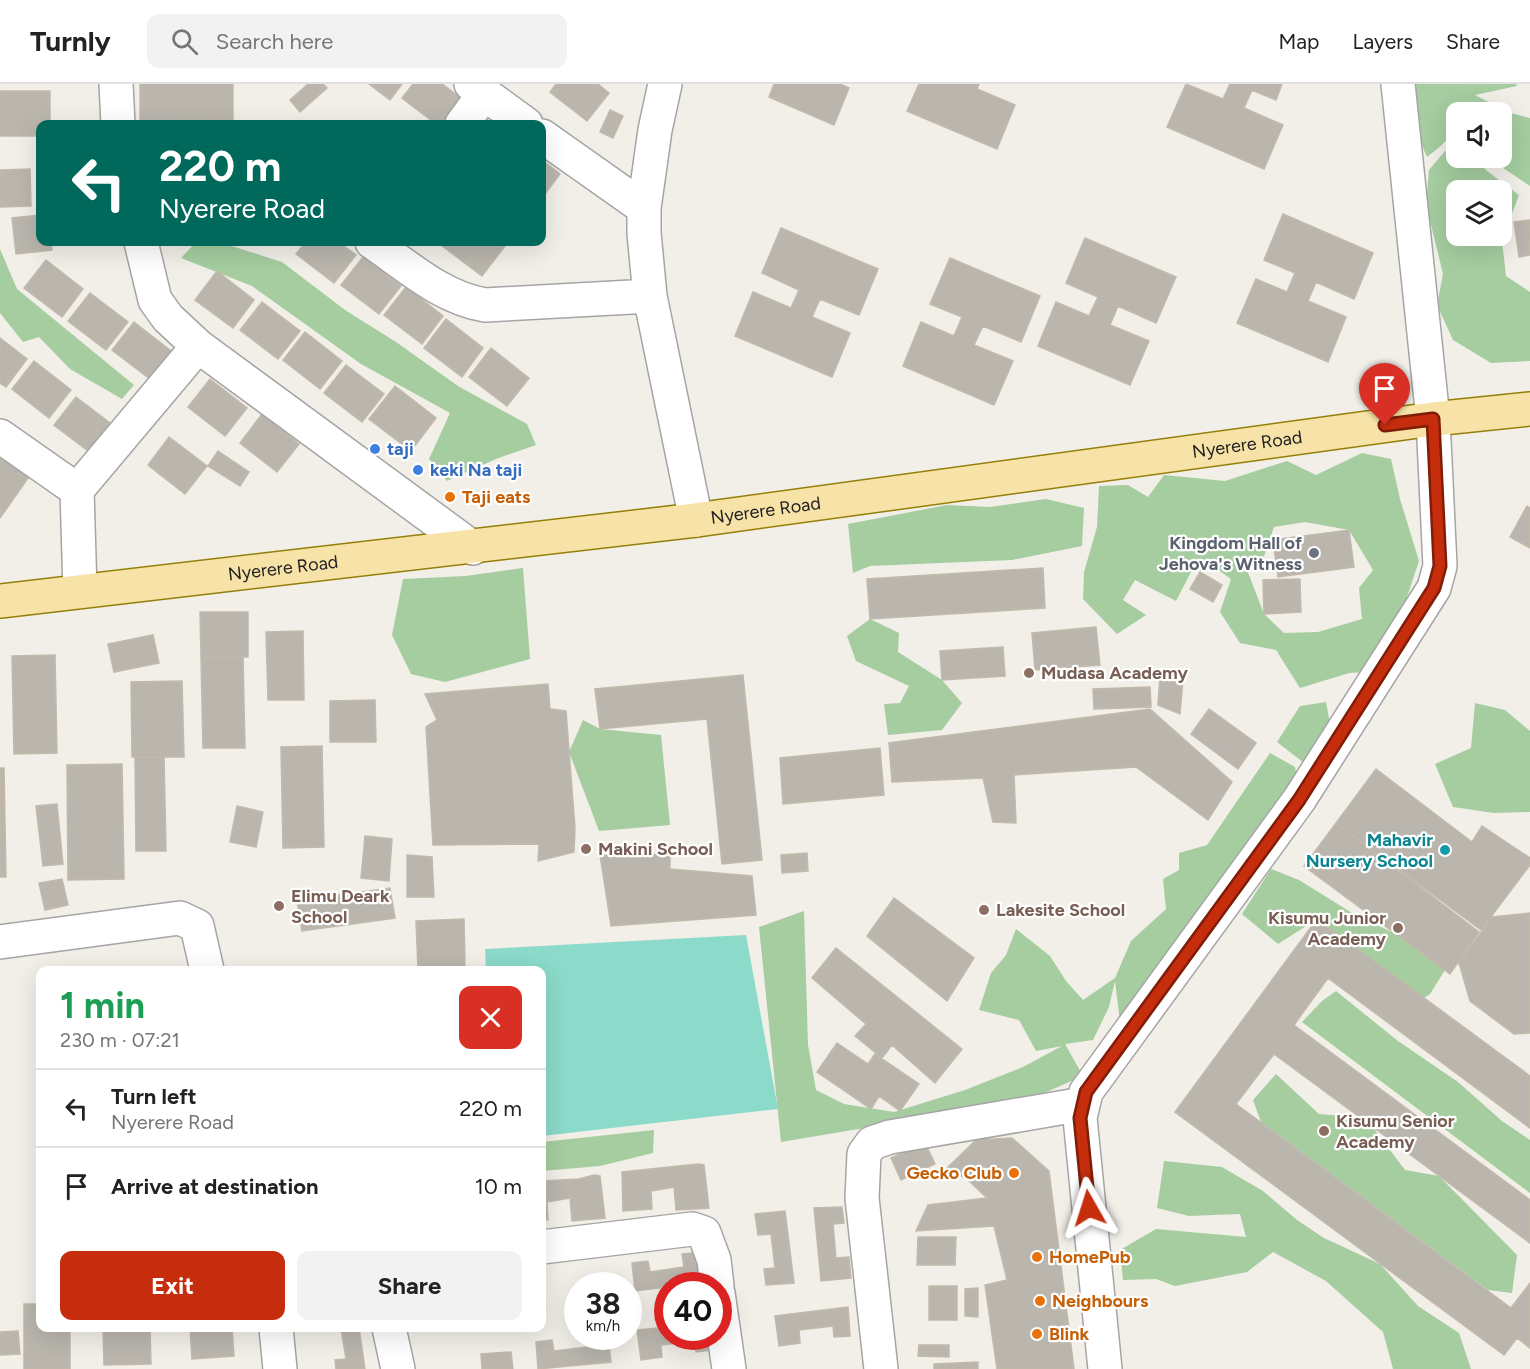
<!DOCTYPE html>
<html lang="en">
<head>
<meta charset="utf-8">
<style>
  :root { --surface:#fff; --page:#f2f2f2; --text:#222; --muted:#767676; --line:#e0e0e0; --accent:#c52d0c }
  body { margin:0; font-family:Figtree,sans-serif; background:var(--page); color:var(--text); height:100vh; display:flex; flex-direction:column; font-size:22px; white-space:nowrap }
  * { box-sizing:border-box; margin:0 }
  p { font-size:20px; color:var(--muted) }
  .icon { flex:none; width:33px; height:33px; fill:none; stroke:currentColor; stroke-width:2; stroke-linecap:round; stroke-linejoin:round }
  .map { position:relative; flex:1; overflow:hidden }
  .details { position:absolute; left:36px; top:882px; width:510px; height:366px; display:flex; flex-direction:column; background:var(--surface); border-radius:12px; box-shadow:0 6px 24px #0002 }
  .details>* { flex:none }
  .banner { position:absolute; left:36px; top:36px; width:510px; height:126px; border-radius:12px; box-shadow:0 6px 24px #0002; background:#00695c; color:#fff; overflow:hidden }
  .tools { position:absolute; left:1446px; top:18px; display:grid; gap:12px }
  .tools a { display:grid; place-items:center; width:66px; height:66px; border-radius:12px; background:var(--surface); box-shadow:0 6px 24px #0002; font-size:30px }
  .speed { position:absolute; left:564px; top:1188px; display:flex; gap:12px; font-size:30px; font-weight:700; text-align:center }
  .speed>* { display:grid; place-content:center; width:78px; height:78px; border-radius:50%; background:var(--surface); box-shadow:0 6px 24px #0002; line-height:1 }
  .speed small { font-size:15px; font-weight:400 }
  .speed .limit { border:9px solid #d22; background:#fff; color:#111 }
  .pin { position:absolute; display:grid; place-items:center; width:51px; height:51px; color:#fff; margin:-62px -26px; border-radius:50% 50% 50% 0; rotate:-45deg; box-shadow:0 0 6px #0007 }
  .pin .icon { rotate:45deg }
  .me { position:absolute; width:66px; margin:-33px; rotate:354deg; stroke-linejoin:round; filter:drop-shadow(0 0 4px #0008) }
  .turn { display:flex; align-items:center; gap:21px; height:126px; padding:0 24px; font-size:27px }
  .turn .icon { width:78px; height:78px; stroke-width:2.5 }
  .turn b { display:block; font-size:42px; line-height:51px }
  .round { display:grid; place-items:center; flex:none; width:63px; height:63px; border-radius:12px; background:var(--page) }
  .summary { display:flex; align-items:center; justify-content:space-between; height:102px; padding:0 24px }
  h1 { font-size:36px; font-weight:700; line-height:45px; color:#1e9e55 }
  .action { display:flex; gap:12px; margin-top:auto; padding:12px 24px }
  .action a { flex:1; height:69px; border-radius:12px; background:var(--accent); color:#fff; font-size:24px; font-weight:700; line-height:69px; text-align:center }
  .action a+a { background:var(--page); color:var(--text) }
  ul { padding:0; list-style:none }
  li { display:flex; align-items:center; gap:18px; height:78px; padding:0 24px; border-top:2px solid var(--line) }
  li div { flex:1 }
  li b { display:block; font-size:22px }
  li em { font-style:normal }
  header { display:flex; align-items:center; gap:36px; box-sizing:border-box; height:84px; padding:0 30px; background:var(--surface); border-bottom:2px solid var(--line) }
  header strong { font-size:28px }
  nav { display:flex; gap:33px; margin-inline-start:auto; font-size:21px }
  .search { width:420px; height:54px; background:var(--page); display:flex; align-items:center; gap:15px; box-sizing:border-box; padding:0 21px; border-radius:12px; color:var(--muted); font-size:22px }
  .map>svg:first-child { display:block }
  .forest { fill:#a5cda0; fill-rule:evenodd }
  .pitch { fill:#8bdaca }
  .building { fill:#bab6ae; stroke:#c2b9ab; stroke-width:1.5 }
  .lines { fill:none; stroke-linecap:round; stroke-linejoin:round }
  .minor-casing { stroke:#a5a5a5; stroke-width:36 }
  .major-casing { stroke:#957f09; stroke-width:36 }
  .minor { stroke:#fff; stroke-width:33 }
  .major { stroke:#f7e2a7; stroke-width:33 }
  .route-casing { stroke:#801d08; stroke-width:15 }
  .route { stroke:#c52d0c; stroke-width:10 }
  .shop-dot { fill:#3f7fe0; stroke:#fff; stroke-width:2 }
  .food-dot { fill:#e8710a; stroke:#fff; stroke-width:2 }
  .worship-dot { fill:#6b7280; stroke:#fff; stroke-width:2 }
  .education-dot { fill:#8d6e63; stroke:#fff; stroke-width:2 }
  .culture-dot { fill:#0f9aa8; stroke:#fff; stroke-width:2 }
  .labels { text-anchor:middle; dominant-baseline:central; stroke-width:4.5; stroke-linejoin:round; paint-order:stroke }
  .street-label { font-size:18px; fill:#212121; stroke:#fff }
  .shop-label { font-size:18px; font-weight:bold; fill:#366cbe; stroke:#fff; text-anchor:start }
  .food-label { font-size:18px; font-weight:bold; fill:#c56008; stroke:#fff; text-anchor:start }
  .worship-label { font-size:18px; font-weight:bold; fill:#5b616d; stroke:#fff; text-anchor:end }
  .education-label { font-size:18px; font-weight:bold; fill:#785e54; stroke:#fff; text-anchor:start }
  .culture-label { font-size:18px; font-weight:bold; fill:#0d838f; stroke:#fff; text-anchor:end }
</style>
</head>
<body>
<header>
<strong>Turnly</strong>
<div class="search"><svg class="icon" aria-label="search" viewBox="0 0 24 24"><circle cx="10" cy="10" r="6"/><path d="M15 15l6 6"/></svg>Search here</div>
<nav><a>Map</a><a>Layers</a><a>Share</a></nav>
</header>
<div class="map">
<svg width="1530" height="1285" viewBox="0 0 1530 1285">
  <rect width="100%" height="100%" fill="#f1efe8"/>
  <path class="forest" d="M1411,0H1516L1517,2L1475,11L1507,28L1530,34V102L1488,74H1502V28H1467L1471,16L1464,28H1456C1456,51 1444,60 1427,73L1410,34Z
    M1456,65V74H1475L1487,87L1519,111L1502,156L1506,192L1530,208V277L1491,279L1453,256L1437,221L1443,190L1426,120L1429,86L1445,67ZM1456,106H1502V152H1456Z
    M196,158H219L282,178L345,226L396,258L458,302L527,340L536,361L496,375L447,397L429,375L450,329L361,280L252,202L181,174Z
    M0,165L17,205L134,301L122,315L70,285L39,253L23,258L0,229Z
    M1362,369L1391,375L1400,415L1419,477L1403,525L1366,588L1349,589L1300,604L1276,566L1240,559L1220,528L1231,495L1214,483L1191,488L1176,517L1135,496L1123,516L1146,531L1117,550L1083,515L1084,488L1097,443L1099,402L1128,401L1148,413L1164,391L1225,397L1287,377L1316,391ZM1305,438L1349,446L1373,486L1359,504L1362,535L1318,548L1284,549L1264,530L1242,473L1262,478L1274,443Z
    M1046,415L1084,424L1082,462L1012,476L870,482L853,489L848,440L947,421L990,423Z
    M523,484L530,575L445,598L411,590L392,551L403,495L466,492Z
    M870,535L899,549L898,568L942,596L962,619L942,646L888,651L884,620L900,619L909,602L856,577L847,552Z
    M1326,618L1331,645L1308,682L1277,658L1300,622Z
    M1475,619L1505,626L1530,647V728L1494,729L1453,723L1435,680L1471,664Z
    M583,636L600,645L661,651L670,741L599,747L569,668Z
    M1270,669L1295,683L1298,699L1120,938L1115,897L1109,923L1093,956L1065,960L1083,992L1026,1017L781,1058L759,843L804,827L808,961L816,1006L844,1020L894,1028L965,1006L1023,983L1062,962L1036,967L1019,936L979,926L991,889L1006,871L1016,845L1050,872L1066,897L1083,916L1115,894L1131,857L1166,825L1163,795L1179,786V769L1207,761Z
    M1271,785L1299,796L1357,832L1394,849L1445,886L1430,910L1424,914L1317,835L1278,860L1242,830Z
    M1336,907L1398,957L1458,998L1502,1037L1530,1056V1109L1302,938L1322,917Z
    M1276,990L1319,1030L1344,1032L1372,1042L1405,1086L1439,1092L1517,1171L1512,1209L1488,1206L1261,1038L1253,1016Z
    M654,1046L653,1069L600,1082L542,1087V1058Z
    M1164,1077L1222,1083L1263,1107L1297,1136L1324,1154L1380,1180L1418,1222L1459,1249L1471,1285H1393L1383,1248L1326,1197L1273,1168L1247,1188L1175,1202L1156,1195L1123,1196L1120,1166L1156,1145L1246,1153L1240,1130L1189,1132L1157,1124Z"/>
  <path class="pitch" d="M746,851L778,1025L542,1052V886H486L485,865Z"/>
  <path class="building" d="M140,0H233V36L140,37Z
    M308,0H323L327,4L300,28L290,16Z
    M369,0H402L390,16Z
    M413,0H442L462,15L442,40H436L402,14Z
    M556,0H598L609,9L587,37L550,8Z
    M774,0H840L849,4L834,41L769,13Z
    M919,0H979L977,5L1015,21L997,65L907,27Z
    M1186,0L1223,15L1230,0H1282L1276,16L1252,6L1244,24L1283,41L1264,85L1167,43Z
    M0,7H50V40H40V52H0Z
    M610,26L623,32L613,54L600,48Z
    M542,76L560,90L542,114Z
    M30,85L31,122L0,123V86Z
    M1283,130L1373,169L1354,215L1316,198L1308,217L1346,233L1328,278L1237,239L1256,195L1287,208L1295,189L1264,176Z
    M40,131V158H51L52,166L16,170L12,134Z
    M1530,136V171L1519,173L1514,138Z
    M781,144L878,185L859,231L820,215L812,233L850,249L832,293L735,252L753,208L791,224L799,206L762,189Z
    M1085,154L1176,193L1156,239L1118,222L1110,241L1149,257L1130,301L1038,262L1056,218L1089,232L1098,213L1066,199Z
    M306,158H338L356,171L334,199L296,170Z
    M437,158H508L482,192Z
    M363,173L401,202L379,230L341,201Z
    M950,174L1040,212L1021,258L983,242L974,261L1013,277L994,321L903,282L921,238L954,252L962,233L930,220Z
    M46,176L83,205L62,233L24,204Z
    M217,187L254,216L233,244L195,216Z
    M406,203L443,232L422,260L384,231Z
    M90,209L128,238L106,266L68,237Z
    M262,218L300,247L278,275L240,246Z
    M446,235L483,264L462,293L424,264Z
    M134,238L171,267L150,295L112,266Z
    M305,248L342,277L320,305L283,276Z
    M0,254L27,275L6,303L0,299Z
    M491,264L529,294L507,322L469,293Z
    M34,277L71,306L49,334L12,305Z
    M346,281L384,310L362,338L324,309Z
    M210,295L247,324L225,352L188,323Z
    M395,302L436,334L411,367L369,335Z
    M76,313L114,342L92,370L54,341Z
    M262,330L299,360L277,388L240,359Z
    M169,353L207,382L185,410L148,381Z
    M218,367L249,388L240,402L208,382Z
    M0,369L31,390L0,434Z
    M1527,422L1530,424V464L1510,453Z
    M1349,446L1354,483L1278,493L1273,456Z
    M1043,484L1045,524L870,535L867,495Z
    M1200,488L1222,501L1213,518L1190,505Z
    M1300,495L1301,528L1264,530L1263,496Z
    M200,528H248V573H201Z
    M1096,543L1100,581L1035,586L1032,549Z
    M303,547L304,616H268L266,548Z
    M153,551L159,579L114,588L108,560Z
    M1003,563L1005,592L942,596L940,567Z
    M55,571L57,669L14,670L12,572Z
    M201,573H243L245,664H203Z
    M743,591L762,776L722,780L707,635L600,645L595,605Z
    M1160,592L1183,595L1180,630L1158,621Z
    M182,597L184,673H132L131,598Z
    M548,600L550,625L566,627L575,744L574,768L538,777L539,760L433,761L426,643L437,636L425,610Z
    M1150,603L1151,623L1094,625L1093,605Z
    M375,616L376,658H330V617Z
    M1150,625L1232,698L1208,736L1136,683L1014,691L1016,739L993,738L983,694L892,698L889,659Z
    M1209,625L1256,659L1238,685L1191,650Z
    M322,662L324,763L283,764L281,663Z
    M880,664L884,711L783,720L780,674Z
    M135,673H164L166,767H136Z
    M122,680L124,795L68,796L67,681Z
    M0,684H4L6,793H0Z
    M1376,685L1472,758L1482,742L1530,774V781L1481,846L1336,739Z
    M57,720L63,780L43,782L36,722Z
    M237,722L263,728L256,763L230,758Z
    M1336,739L1479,848L1450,890L1304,782Z
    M365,752L392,755L389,797L361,794Z
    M807,769L808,787L782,789L781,771Z
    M670,770V785L752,792L756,831L611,842L600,771Z
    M407,771L432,773L434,813H407Z
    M62,795L68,821L45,826L39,799Z
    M390,804L395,834L302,847L297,817Z
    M894,814L974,874L947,917L867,852Z
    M1530,829V949L1514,950L1470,917L1459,879L1492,833Z
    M464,835L465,883L418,886L416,837Z
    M1317,835L1530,992V1044L1328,894L1294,941L1530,1116V1159L1274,970L1236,1020L1511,1224L1530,1199V1264L1517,1254L1504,1271L1175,1028Z
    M836,864L962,965L935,999L892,961L882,974L855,952L866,940L812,894Z
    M837,959L868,980L875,970L919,1000L900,1027L879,1012L871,1025L817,988Z
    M1012,1054L1049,1087L1074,1285H997L985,1201L1007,1196L994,1142L916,1147L928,1121L987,1114L967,1095L947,1084L976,1056Z
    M925,1059L935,1080L901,1096L891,1074Z
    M698,1080L704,1081L709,1124L676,1126L674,1103L651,1107L652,1125L623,1127L622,1088Z
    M594,1091L600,1092L605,1134L572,1137L570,1114L547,1118L548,1136H542V1097L579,1095Z
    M842,1123L844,1139L833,1140L836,1174L849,1173L851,1194L821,1197L814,1124Z
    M785,1127L794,1199L766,1201L764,1185L775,1184L771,1150L758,1151L755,1130Z
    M918,1153H956L955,1181H917Z
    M703,1168L707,1198L635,1207L632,1179L648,1177L650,1188L684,1183L682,1170Z
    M929,1202H957V1236H929Z
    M978,1204V1233L965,1232V1205Z
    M24,1220H40V1244H70V1285H24Z
    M848,1223L850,1252L834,1253L833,1242L799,1246L800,1259L779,1262L775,1232Z
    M668,1243V1252H712V1266L696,1268L695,1257L661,1261L662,1273L641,1276L637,1246Z
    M103,1244H150L151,1280L104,1281Z
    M190,1244H232L234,1272L192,1275Z
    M341,1244H359L365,1285H336L335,1276L346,1275Z
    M18,1247L20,1270L0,1271V1248Z
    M587,1252H608L611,1278L538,1285L536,1258L552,1256L554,1267L588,1263Z
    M919,1261H949V1273L918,1272Z
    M511,1268L513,1285H482L481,1270Z
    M978,1278V1285H934V1280Z"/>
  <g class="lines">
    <g class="minor-casing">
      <path id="minor" d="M116,0L118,40
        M471,0L526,40
        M665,0L655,46L644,124V149L650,212L696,436
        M462,40L484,10
        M542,52L644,124
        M141,158L155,216L168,234L198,262L473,464
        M372,158C407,182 442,214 485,221L650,212
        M0,352L77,406
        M80,507L77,406L198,262
        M0,858L180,834L197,842L207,886
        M542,1163L692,1145L704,1149L714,1176L717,1202
        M718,1209L729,1285
        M276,1244L280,1285
        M389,1244L398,1285
        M881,1285L862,1114L864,1070L872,1059L890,1053L1083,1020
        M1105,1285L1080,1034L1086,1008L1299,716L1434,504L1440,482L1433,335L1398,0"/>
    </g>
    <g class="major-casing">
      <g id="major">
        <path id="s1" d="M0,517L696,436L1433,335L1530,325"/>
      </g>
    </g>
    <use href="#minor" class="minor"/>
    <use href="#major" class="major"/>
  </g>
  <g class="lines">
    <g class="route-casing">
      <path id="route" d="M1089,1124L1080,1034L1086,1008L1299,716L1434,504L1440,482L1433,335L1385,341"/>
    </g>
    <use href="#route" class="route"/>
  </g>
  <g class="shop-dot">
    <circle cx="375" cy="365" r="6"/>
    <circle cx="418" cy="386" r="6"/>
  </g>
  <g class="food-dot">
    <circle cx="450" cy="413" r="6"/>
    <circle cx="1014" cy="1089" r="6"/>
    <circle cx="1037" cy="1173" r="6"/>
    <circle cx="1040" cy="1217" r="6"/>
    <circle cx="1037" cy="1250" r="6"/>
  </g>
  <circle class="worship-dot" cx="1314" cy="469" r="6"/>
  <g class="education-dot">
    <circle cx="1029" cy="589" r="6"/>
    <circle cx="586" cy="765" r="6"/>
    <circle cx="279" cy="822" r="6"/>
    <circle cx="984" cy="826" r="6"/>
    <circle cx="1398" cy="844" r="6"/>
    <circle cx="1324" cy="1047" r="6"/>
  </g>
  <circle class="culture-dot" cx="1445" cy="766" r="6"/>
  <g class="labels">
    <g class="street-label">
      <text stroke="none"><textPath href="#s1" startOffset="1257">Nyerere Road</textPath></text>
      <text stroke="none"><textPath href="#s1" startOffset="771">Nyerere Road</textPath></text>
      <text stroke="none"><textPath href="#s1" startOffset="285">Nyerere Road</textPath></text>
    </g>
    <g class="shop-label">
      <text x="387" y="365">taji</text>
      <text x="430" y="386">keki Na taji</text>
    </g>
    <g class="food-label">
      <text x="462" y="413">Taji eats</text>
      <text x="1002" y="1089" text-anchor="end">Gecko Club</text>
      <text x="1049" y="1173">HomePub</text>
      <text x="1052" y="1217">Neighbours</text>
      <text x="1049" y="1250">Blink</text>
    </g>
    <g class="worship-label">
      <text x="1302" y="459">Kingdom Hall of<tspan x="1302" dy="21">Jehova's Witness</tspan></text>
    </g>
    <g class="education-label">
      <text x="1041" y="589">Mudasa Academy</text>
      <text x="598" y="765">Makini School</text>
      <text x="291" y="812">Elimu Deark<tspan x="291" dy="21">School</tspan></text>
      <text x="996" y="826">Lakesite School</text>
      <text x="1386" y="834" text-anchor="end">Kisumu Junior<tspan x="1386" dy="21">Academy</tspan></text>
      <text x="1336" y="1037">Kisumu Senior<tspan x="1336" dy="21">Academy</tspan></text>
    </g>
    <g class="culture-label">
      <text x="1433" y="756">Mahavir<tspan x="1433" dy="21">Nursery School</tspan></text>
    </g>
  </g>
</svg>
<div class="tools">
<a><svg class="icon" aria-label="sound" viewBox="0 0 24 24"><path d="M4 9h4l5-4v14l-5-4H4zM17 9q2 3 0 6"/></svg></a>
<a><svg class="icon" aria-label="layers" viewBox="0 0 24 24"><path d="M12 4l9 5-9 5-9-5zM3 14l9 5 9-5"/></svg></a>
</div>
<div class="speed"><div>38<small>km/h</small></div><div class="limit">40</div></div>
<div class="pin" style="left:1385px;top:341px;background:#d93025"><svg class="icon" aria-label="arrive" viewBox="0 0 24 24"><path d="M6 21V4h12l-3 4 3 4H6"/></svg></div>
<svg class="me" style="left:1089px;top:1124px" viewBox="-20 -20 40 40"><path d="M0-17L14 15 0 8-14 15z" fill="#c52d0c" stroke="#fff" stroke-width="4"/></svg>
<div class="banner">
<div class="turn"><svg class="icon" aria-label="left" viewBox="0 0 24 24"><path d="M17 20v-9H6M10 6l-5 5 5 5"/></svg><div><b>220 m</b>Nyerere Road</div></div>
</div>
<section class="details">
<div class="summary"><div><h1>1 min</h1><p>230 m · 07:21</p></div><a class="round" style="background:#d93025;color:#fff"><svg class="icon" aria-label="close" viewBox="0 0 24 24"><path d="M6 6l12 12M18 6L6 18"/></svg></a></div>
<ul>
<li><svg class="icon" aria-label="left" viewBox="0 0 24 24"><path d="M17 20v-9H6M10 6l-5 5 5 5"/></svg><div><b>Turn left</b><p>Nyerere Road</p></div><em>220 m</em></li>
<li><svg class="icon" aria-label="arrive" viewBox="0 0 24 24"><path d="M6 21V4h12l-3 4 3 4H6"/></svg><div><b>Arrive at destination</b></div><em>10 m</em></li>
</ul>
<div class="action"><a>Exit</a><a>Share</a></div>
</section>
</div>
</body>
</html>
